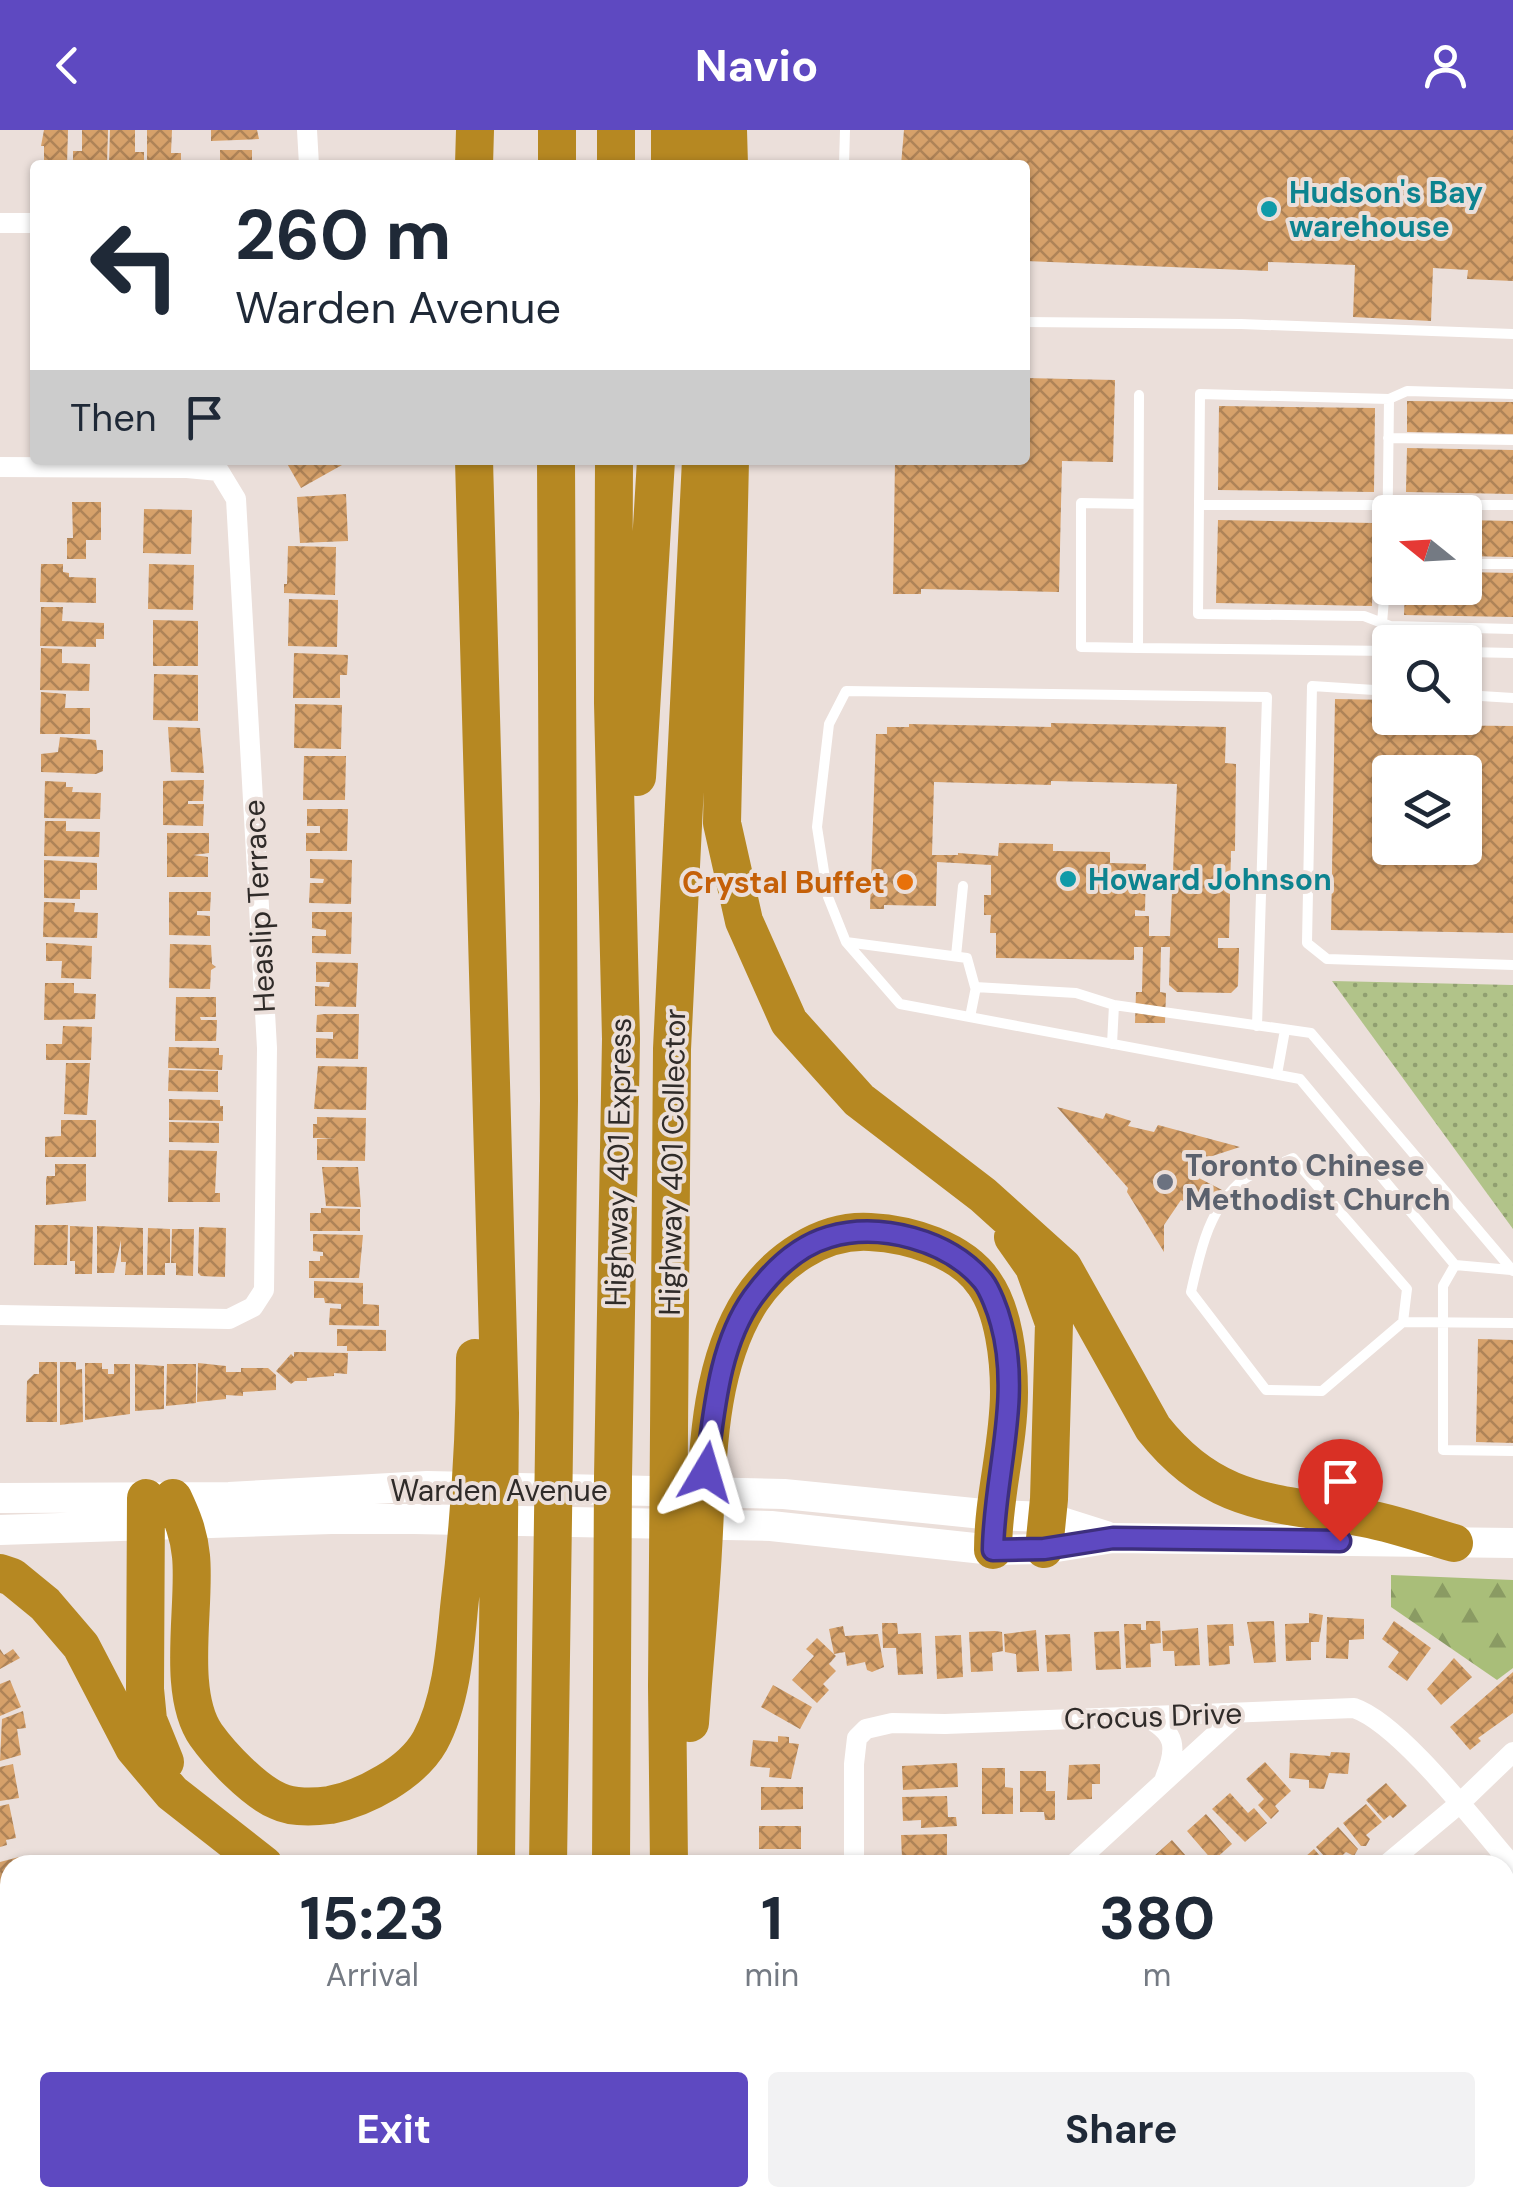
<!DOCTYPE html>
<html lang="en">
<head>
<meta charset="utf-8">
<style>
  :root { --surface:#fff; --page:#f2f2f3; --text:#1f2937; --muted:#747a83; --accent:#5e49c1 }
  body { margin:0; font-family:"DM Sans",sans-serif; background:var(--page); color:var(--text); height:100vh; display:flex; flex-direction:column; font-size:38px; white-space:nowrap }
  * { box-sizing:border-box; margin:0 }
  p { font-size:32px; color:var(--muted) }
  .icon { flex:none; width:55px; height:55px; fill:none; stroke:currentColor; stroke-width:2; stroke-linecap:round; stroke-linejoin:round }
  .map { position:relative; flex:1; overflow:hidden }
  .drawer { position:absolute; left:0px; top:1725px; width:1515px; height:352px; display:flex; flex-direction:column; background:var(--surface); border-radius:30px 30px 0 0; box-shadow:0 2px 8px #0004 }
  .drawer>* { flex:none }
  .banner { position:absolute; left:30px; top:30px; width:1000px; height:305px; border-radius:10px; box-shadow:0 2px 8px #0004; background:#fff; color:var(--text); overflow:hidden }
  .needle { width:65px; rotate:288deg }
  .controls { position:absolute; left:1372px; top:365px; display:grid; gap:20px }
  .controls a { display:grid; place-items:center; width:110px; height:110px; border-radius:10px; background:var(--surface); box-shadow:0 2px 8px #0004; font-size:50px }
  .pin { position:absolute; display:grid; place-items:center; width:85px; height:85px; color:#fff; margin:-102px -42px; border-radius:50% 50% 50% 0; rotate:-45deg; box-shadow:0 0 10px #0007 }
  .pin .icon { rotate:45deg }
  .me { position:absolute; width:110px; margin:-55px; rotate:7deg; stroke-linejoin:round; filter:drop-shadow(0 0 8px #0008) }
  .turn { display:flex; align-items:center; gap:35px; height:210px; padding:0 40px; font-size:45px }
  .turn .icon { width:130px; height:130px; stroke-width:2.5 }
  .turn b { display:block; font-size:70px; line-height:85px }
  .then { display:flex; align-items:center; height:95px; padding:0 40px; background:#0003; gap:20px; font-size:38px }
  .eta { display:flex; justify-content:space-evenly; align-items:center; height:170px; text-align:center }
  .eta b { font-size:60px; font-weight:700; line-height:70px }
  .button { display:flex; gap:20px; margin-top:auto; padding:20px 40px }
  .button a { flex:1; height:115px; border-radius:10px; background:var(--accent); color:#fff; font-size:40px; font-weight:700; line-height:115px; text-align:center }
  .button a+a { background:var(--page); color:var(--text) }
  header { display:flex; justify-content:space-between; align-items:center; height:130px; padding:0 40px; background:var(--accent); color:#fff; font-size:45px; font-weight:700 }
  .map>svg:first-child { display:block }
  .grass { fill:url(#grass-dots) }
  .forest { fill:url(#forest-firs) }
  .park { fill:url(#park-tufts) }
  .building { fill:url(#building-cross-hatch); fill-rule:evenodd }
  .lines { fill:none; stroke-linecap:round; stroke-linejoin:round }
  .service { stroke:#fff; stroke-width:10 }
  .minor { stroke:#fff; stroke-width:20 }
  .secondary { stroke:#fff; stroke-width:30 }
  .motorway { stroke:#b68822; stroke-width:38 }
  .route-casing { stroke:#3d2f7d; stroke-width:25 }
  .route { stroke:#5e49c1; stroke-width:18 }
  .culture-dot { fill:#0f9aa8; stroke:#ebdfda; stroke-width:4 }
  .food-dot { fill:#e8710a; stroke:#ebdfda; stroke-width:4 }
  .worship-dot { fill:#6b7280; stroke:#ebdfda; stroke-width:4 }
  .labels { text-anchor:middle; dominant-baseline:central; stroke-width:8; stroke-linejoin:round; paint-order:stroke }
  .culture-label { font-size:30px; font-weight:bold; fill:#0d838f; stroke:#ebdfda; text-anchor:start }
  .food-label { font-size:30px; font-weight:bold; fill:#c56008; stroke:#ebdfda; text-anchor:end }
  .street-label { font-size:30px; fill:#2f2b29; stroke:#ebdfda }
  .worship-label { font-size:30px; font-weight:bold; fill:#5b616d; stroke:#ebdfda; text-anchor:start }
</style>
</head>
<body>
<header><svg class="icon" aria-label="back" viewBox="0 0 24 24"><path d="M15 5l-7 7 7 7"/></svg>Navio<svg class="icon" aria-label="person" viewBox="0 0 24 24"><circle cx="12" cy="8" r="4"/><path d="M4 21q1-7 8-7t8 7"/></svg></header>
<div class="map">
<svg width="1513" height="2076" viewBox="0 0 1513 2076">
  <defs>
    <pattern id="grass-dots" width="8" height="8" patternUnits="userSpaceOnUse" patternTransform="scale(2.5)"><rect width="8" height="8" fill="#b1c389"/><path d="M2 2h.1M6 6h.1" fill="none" stroke="#909f70" stroke-width="1.8" stroke-linecap="round"/></pattern>
    <pattern id="forest-firs" width="22" height="20" patternUnits="userSpaceOnUse" patternTransform="scale(2.5)"><rect width="22" height="20" fill="#a9be79"/><path d="M5 1l3.5 6h-7zM16 11l3.5 6h-7z" fill="#8a9b63"/></pattern>
    <pattern id="park-tufts" width="24" height="20" patternUnits="userSpaceOnUse" patternTransform="scale(2.5)"><rect width="24" height="20" fill="#b1c389"/><path d="M3 7l-1-3M5 7V3M7 7l1-3M15 17l-1-3M17 17v-4M19 17l1-3" fill="none" stroke="#909f70"/></pattern>
    <pattern id="building-cross-hatch" width="8" height="8" patternUnits="userSpaceOnUse" patternTransform="scale(2.5)"><rect width="8" height="8" fill="#d6a16a"/><path d="M0 0l8 8M0 8l8-8" fill="none" stroke="#ae8357"/></pattern>
  </defs>
  <rect width="100%" height="100%" fill="#ebdfda"/>
  <path class="grass" d="M1332,851L1513,855V1099Z"/>
  <path class="forest" d="M1391,1445L1513,1450V1538L1497,1550L1391,1477Z"/>
  <path class="park" d="M873,2068H1069L1075,2076H863Z"/>
  <path class="building" d="M44,0H68L67,35H44V16H41Z
    M82,0H108L107,35H73V21H82Z
    M110,0H135V22H144V35H109Z
    M147,0H172L171,23H181V35H147Z
    M211,0H257L259,9L211,11Z
    M904,0H1513V151L1467,149L1468,140L1433,138L1431,191L1353,187L1355,135L1268,132V141L1026,131L1025,35H901Z
    M220,20H252V35H220Z
    M1025,248L1115,250L1113,332L1062,331L1059,462L921,459V464H893L895,330H1025Z
    M1407,271L1513,272V304L1407,302Z
    M1219,276L1375,278L1374,362L1218,360Z
    M1407,318L1513,320V364L1406,362Z
    M285,330H339L342,335L301,358Z
    M346,364L348,411L300,413L297,367Z
    M72,372H101V410H86V429H67V408H73Z
    M144,379L192,380L191,424L143,423Z
    M1218,390L1373,393L1372,476L1216,473Z
    M1465,390L1513,391V427L1465,426Z
    M288,416L336,417L335,465L284,463V454H287Z
    M41,434H63V442L69,443V447L96,448V473L40,472Z
    M149,434L194,435L193,480L148,479Z
    M1465,442L1513,443V487L1404,485L1405,458H1465Z
    M289,469L338,470L337,517L288,516Z
    M41,477H63L62,491L104,493V509H96V517L40,516Z
    M153,490L198,491V536H153Z
    M41,518L62,519V533L90,534L89,561L40,560Z
    M294,523L348,525L347,545H340V568H293Z
    M154,544L198,545V591L153,590Z
    M41,562L66,564L65,578H90V604H40Z
    M1335,569L1390,570V588H1408V595L1513,596V803L1331,800ZM1390,642H1465V718H1390Z
    M295,574L342,575L341,619L294,618Z
    M1051,593L1226,597L1225,633L1236,634L1235,721H1231L1229,808H1218V818H1239L1238,856L1231,863L1177,862L1169,855L1170,817H1161L1160,862L1166,863L1165,893H1135L1136,862H1142L1143,817H1134V830L996,828V803H990L991,785H984V765H991V735L937,732L936,776L884,775V779H870L876,604H887V597H909V594L1051,597ZM1051,651L1177,654L1170,806H1149V786H1135V780L1145,781L1146,734L1110,733V722L1053,721V714L999,713L998,726L958,723V725H932L934,652L1051,655Z
    M168,597L200,598L204,643L171,642Z
    M60,607L96,610L97,620H103V641L96,644L41,642V624L58,622Z
    M304,626H346L345,670H303Z
    M194,650H204L203,671H188V674H204L203,696L163,695V651Z
    M45,651L66,652V657H73L72,662L101,663L100,689L44,688Z
    M307,679H348L347,721H306V703H320V696H307Z
    M45,691H66V701L100,702L99,727L44,726Z
    M167,703H209V723L193,725L208,727V747H167Z
    M310,729L352,730L351,774L309,773L310,753H323L324,749L310,748Z
    M44,730L97,733V760H80V769L44,768Z
    M169,762H211L210,781H197V785L210,786V806L169,805Z
    M44,772L75,773L74,782L98,783L97,808L43,807Z
    M312,782H352L351,824L312,823V806H326V800L312,798Z
    M46,813L92,816L91,849L61,848L62,831H46Z
    M170,814L211,815L212,834L216,837L211,840L210,859L169,858Z
    M316,832L358,833L356,877L315,876V856L329,857L330,852H316Z
    M45,853H74V863L96,864L95,889L44,890Z
    M176,867H216V887H200L201,890H217L216,911H175Z
    M324,884H359L358,929L316,928V908L333,909V902H316L317,885Z
    M63,896L92,897L91,930H46V914H62Z
    M169,917L219,918V925H223L222,940L168,938Z
    M66,933H90L87,985L64,984Z
    M318,936L367,937L366,980L314,979Z
    M169,940L218,941V962L168,961Z
    M169,969L220,970V976H223V991L169,990Z
    M1057,977L1103,989L1106,983L1131,991L1128,996L1154,1002L1158,995L1240,1017L1200,1030L1195,1046L1222,1060L1208,1084L1181,1070L1164,1095V1122L1127,1062L1128,1058Z
    M317,987L366,988L365,1031L317,1030V1009L335,1008H313V994H317Z
    M61,990H96V1027H45V1007L61,1006Z
    M169,992L219,993V1013L169,1012Z
    M169,1020L217,1021L215,1063H220V1072H168Z
    M55,1034H86V1071L46,1075V1050L47,1046H55Z
    M322,1037H358L361,1077L326,1076Z
    M321,1078L360,1079V1101H310V1083H321Z
    M35,1095H68L67,1135H34Z
    M70,1096L93,1097L92,1144H75V1131H70Z
    M97,1096L143,1098V1145H125L126,1132H121V1110L114,1143H97Z
    M199,1097L226,1098L225,1147L201,1146L198,1143Z
    M148,1098L170,1099V1133H165V1145H147Z
    M172,1099H194L193,1146L176,1145V1133H171Z
    M313,1104L363,1105L359,1148H309V1131H320V1126H323V1122L313,1121Z
    M314,1151L363,1153V1174L379,1175V1196L329,1195L330,1178L341,1179V1174L325,1173L324,1168H314Z
    M337,1199L386,1200V1221H347V1216H337Z
    M1478,1209L1513,1210V1313L1476,1312Z
    M294,1222L348,1223L347,1244L334,1243V1246L307,1248V1251H295L291,1254L276,1241L291,1224L294,1227Z
    M39,1232H57V1292H26L27,1251L34,1244H39Z
    M60,1232H76V1240L82,1239L83,1292L60,1295Z
    M85,1233H102V1239H108V1244H114V1234H130V1284L85,1290Z
    M198,1233L226,1236V1242H241V1238H268L276,1245V1260L243,1262V1266L226,1265V1269L197,1272Z
    M135,1234L164,1236V1279L135,1281Z
    M167,1234H196V1273L166,1276Z
    M1309,1483L1323,1485L1319,1512H1311V1530L1286,1531L1285,1494L1309,1493Z
    M1327,1487L1364,1489V1509L1349,1510L1348,1529L1326,1528Z
    M1146,1491H1160L1161,1513L1150,1514L1151,1537L1126,1538L1124,1494H1141V1500H1146Z
    M1274,1491L1276,1532L1254,1533L1247,1492Z
    M1394,1491L1431,1518L1407,1551L1388,1537L1399,1522L1382,1509Z
    M882,1493H897L898,1504L921,1503L923,1544L898,1545L896,1518H883Z
    M1233,1494L1234,1516H1229L1230,1534L1209,1536L1207,1495Z
    M843,1496L845,1506L878,1504L884,1537L872,1542L867,1540L865,1532L847,1536L845,1522L834,1524L829,1499Z
    M1198,1498L1200,1535L1175,1536L1174,1521H1163L1162,1501Z
    M1036,1500L1039,1541L1017,1542L1016,1524L1005,1522L1004,1504Z
    M995,1501L1002,1502L1003,1521L992,1523L993,1541L971,1542L969,1502Z
    M1119,1501L1121,1539L1096,1540L1094,1502Z
    M1070,1504L1072,1541L1047,1542L1045,1505Z
    M961,1505L963,1547L937,1549L935,1506Z
    M817,1508L836,1526L829,1534L836,1541L823,1554L829,1560L817,1573L792,1550L814,1526L806,1519Z
    M0,1519L4,1525L13,1519L20,1528L0,1539Z
    M1454,1528L1472,1547L1441,1575L1427,1559Z
    M1513,1542V1583L1478,1608L1481,1611L1470,1620L1450,1597Z
    M10,1550L21,1577L0,1586V1554Z
    M773,1555L812,1577L800,1599L761,1577Z
    M23,1581L26,1598L17,1599L21,1625L0,1631L2,1589Z
    M778,1606L789,1607V1613L799,1614L791,1649L769,1647L770,1638L750,1636L753,1610L778,1612Z
    M1331,1622L1350,1623L1348,1644L1329,1643L1324,1659L1309,1658V1650L1289,1648L1290,1623L1330,1626Z
    M1265,1632L1291,1661L1275,1676L1279,1681L1271,1689L1258,1675L1264,1669L1246,1649Z
    M957,1633L958,1657L903,1660L902,1636Z
    M13,1634L19,1668L0,1671V1637Z
    M1100,1634V1654H1092V1669L1067,1670L1069,1635Z
    M982,1638H1005V1657L1013,1658V1684H982Z
    M1020,1641H1046V1661H1055V1690H1045L1044,1682H1020Z
    M1386,1653L1407,1676L1393,1688L1390,1685L1384,1690L1366,1670Z
    M761,1657H803V1679L761,1680Z
    M1230,1663L1248,1683L1254,1678L1267,1693L1245,1712L1212,1679Z
    M947,1666L948,1687H956L957,1696L921,1698V1690L903,1691L902,1667Z
    M9,1674L16,1708L6,1710L7,1715L0,1717V1676Z
    M1366,1674L1382,1692L1366,1705L1370,1709L1366,1716H1361L1343,1693Z
    M1206,1684L1232,1714L1213,1731L1187,1701Z
    M759,1696H801V1719H759Z
    M1338,1697L1358,1719L1354,1726L1346,1722L1332,1735L1316,1717Z
    M947,1704V1735H921L920,1728H902L901,1705Z
    M1172,1710L1194,1735H1160L1153,1727Z
    M1314,1719L1328,1735H1296Z
    M759,1726H801V1735H759Z
    M19,1727L21,1735H10V1755L0,1758V1732Z
    M10,1770V1797L4,1798L0,1773Z
    M1509,1799L1513,1803V1833L1507,1838L1505,1803Z
    M1505,1854H1513V1889H1505Z
    M1505,1893H1513V1918H1505Z
    M1505,1928H1513V1951H1505Z
    M1505,1961H1513V1986H1505Z
    M1505,2002H1513V2026H1505Z
    M1505,2030L1513,2031V2055H1505Z
    M7,2050L8,2072L0,2073V2051Z
    M1505,2065H1513V2076H1494V2068H1505Z
    M102,2068H134L133,2076H101Z
    M211,2068H259L257,2076H209Z
    M1073,2068H1113L1103,2076H1081Z
    M1210,2068H1235L1243,2076H1211L1206,2071Z
    M1393,2068H1423L1424,2076H1394Z"/>
  <g class="lines">
    <path class="service" d="M844,35L845,0
      M1025,192L1241,194L1513,204
      M1513,264L1407,261L1389,269L1200,264L1198,484L1364,486L1390,496L1513,499
      M1139,265L1138,518L1390,521
      M1389,269L1387,433H1390
      M1388,308L1513,310
      M1199,375H1513
      M1465,434H1513
      M1382,493L1387,433
      M1138,518L1081,517V373L1138,374
      M1465,522L1513,523
      M1390,561L1312,556L1307,813L1327,829L1513,835
      M1465,565L1513,568
      M846,812L900,874L1300,949L1455,1135L1511,1140
      M956,826L963,756
      M970,887L976,857
      M1257,896L1267,567L846,561L829,594L817,697L828,767L846,812L967,828L975,857L1076,863L1114,875L1311,903L1513,1141
      M1112,914L1114,875
      M1277,944L1285,900
      M1455,1135L1443,1156V1320L1513,1321
      M1403,1192L1407,1159L1293,1028C1278,1035 1256,1040 1243,1050C1209,1077 1200,1122 1191,1162L1266,1260L1322,1261L1403,1192L1513,1193"/>
    <path class="minor" d="M307,0L309,35
      M0,93H35
      M0,337L187,338L219,341L236,369L267,918L264,1160L253,1177L229,1189L0,1185
      M1146,1587C1177,1603 1177,1618 1165,1648
      M854,1735V1634L857,1608L866,1599L892,1593L945,1594L1354,1578C1401,1594 1478,1696 1513,1736
      M1073,1735L1239,1583
      M1386,1735L1459,1674L1513,1622
      M0,1875L10,1895
      M56,2068L57,2076
      M338,2068L340,2076
      M310,2076L311,2068
      M840,2076V2068
      M1319,2076L1323,2068"/>
    <path class="secondary" d="M0,1368L229,1367L427,1356L784,1364L993,1385L1046,1387L1106,1406
      M0,1400L331,1389H414L771,1396L993,1420L1044,1419L1113,1408L1513,1413"/>
    <path class="motorway" d="M701,0V35
      M728,0L729,35
      M474,35L475,0
      M557,35V0
      M616,35V0
      M670,35V0
      M474,330L500,1283L496,1735
      M730,330L722,693L744,791L789,892L859,970L983,1065L1063,1137L1153,1298C1213,1374 1270,1372 1358,1387C1390,1392 1422,1404 1454,1413
      M637,647L656,330
      M1013,1107L1034,1137L1054,1193L1049,1369L1044,1419
      M146,1368L145,1559L148,1590L165,1632
      M173,1368C182,1387 189,1404 191,1426C196,1475 176,1562 206,1605C221,1626 254,1661 278,1671C292,1678 315,1677 330,1675C365,1668 412,1643 430,1611C451,1572 455,1521 459,1478C469,1395 475,1312 475,1228
      M0,1443L12,1447L45,1474L81,1516L134,1618L172,1663L264,1735
      M690,1593C694,1535 700,1477 703,1420C708,1338 705,1241 751,1170C777,1131 822,1099 870,1102C909,1104 961,1119 984,1153C1004,1181 1009,1229 1009,1262C1009,1315 993,1367 993,1420
      M548,1735L559,971L556,330
      M611,1735L613,1347L621,909L613,573L614,330
      M669,1735L667,1556L672,919L701,330
      M455,2068V2076
      M550,2068V2076
      M495,2076V2068
      M610,2076V2068
      M670,2076V2068"/>
  </g>
  <g class="lines">
    <g class="route-casing">
      <path id="route" d="M706,1342C714,1284 718,1216 753,1167C772,1141 798,1116 829,1107C880,1092 949,1110 983,1151C990,1160 998,1181 1001,1193C1022,1268 994,1345 993,1420L1044,1419L1113,1408L1340,1411"/>
    </g>
    <use href="#route" class="route"/>
  </g>
  <g class="culture-dot">
    <circle cx="1269" cy="79" r="10"/>
    <circle cx="1068" cy="749" r="10"/>
  </g>
  <circle class="food-dot" cx="905" cy="752" r="10"/>
  <circle class="worship-dot" cx="1165" cy="1052" r="10"/>
  <g class="labels">
    <g class="culture-label">
      <text x="1289" y="62">Hudson's Bay<tspan x="1289" dy="34">warehouse</tspan></text>
      <text x="1088" y="749">Howard Johnson</text>
    </g>
    <g class="food-label">
      <text x="885" y="752">Crystal Buffet</text>
    </g>
    <g class="street-label">
      <text transform="translate(259 776) rotate(-93)">Heaslip Terrace</text>
      <text transform="translate(618 1032) rotate(-89)">Highway 401 Express</text>
      <text transform="translate(672 1032) rotate(-89)">Highway 401 Collector</text>
      <text x="499" y="1360">Warden Avenue</text>
      <text transform="translate(1153 1586) rotate(-2)">Crocus Drive</text>
    </g>
    <g class="worship-label">
      <text x="1185" y="1035">Toronto Chinese<tspan x="1185" dy="34">Methodist Church</tspan></text>
    </g>
  </g>
</svg>
<div class="controls">
<a><svg class="needle" viewBox="-14 -14 28 28"><path d="M0-13l5 13h-10z" fill="#e53935"/><path d="M0 13l5-13h-10z" fill="#747a83"/></svg></a>
<a><svg class="icon" aria-label="search" viewBox="0 0 24 24"><circle cx="10" cy="10" r="6"/><path d="M15 15l6 6"/></svg></a>
<a><svg class="icon" aria-label="layers" viewBox="0 0 24 24"><path d="M12 4l9 5-9 5-9-5zM3 14l9 5 9-5"/></svg></a>
</div>
<div class="pin" style="left:1340px;top:1411px;background:#d93025"><svg class="icon" aria-label="arrive" viewBox="0 0 24 24"><path d="M6 21V4h12l-3 4 3 4H6"/></svg></div>
<svg class="me" style="left:706px;top:1342px" viewBox="-20 -20 40 40"><path d="M0-17L14 15 0 8-14 15z" fill="#5e49c1" stroke="#fff" stroke-width="4"/></svg>
<div class="banner">
<div class="turn"><svg class="icon" aria-label="left" viewBox="0 0 24 24"><path d="M17 20v-9H6M10 6l-5 5 5 5"/></svg><div><b>260 m</b>Warden Avenue</div></div>
<div class="then">Then<svg class="icon" aria-label="arrive" viewBox="0 0 24 24"><path d="M6 21V4h12l-3 4 3 4H6"/></svg></div>
</div>
<section class="drawer">
<div class="eta">
<div><b>15:23</b><p>Arrival</p></div>
<div><b>1</b><p>min</p></div>
<div><b>380</b><p>m</p></div>
</div>
<div class="button"><a>Exit</a><a>Share</a></div>
</section>
</div>
</body>
</html>
